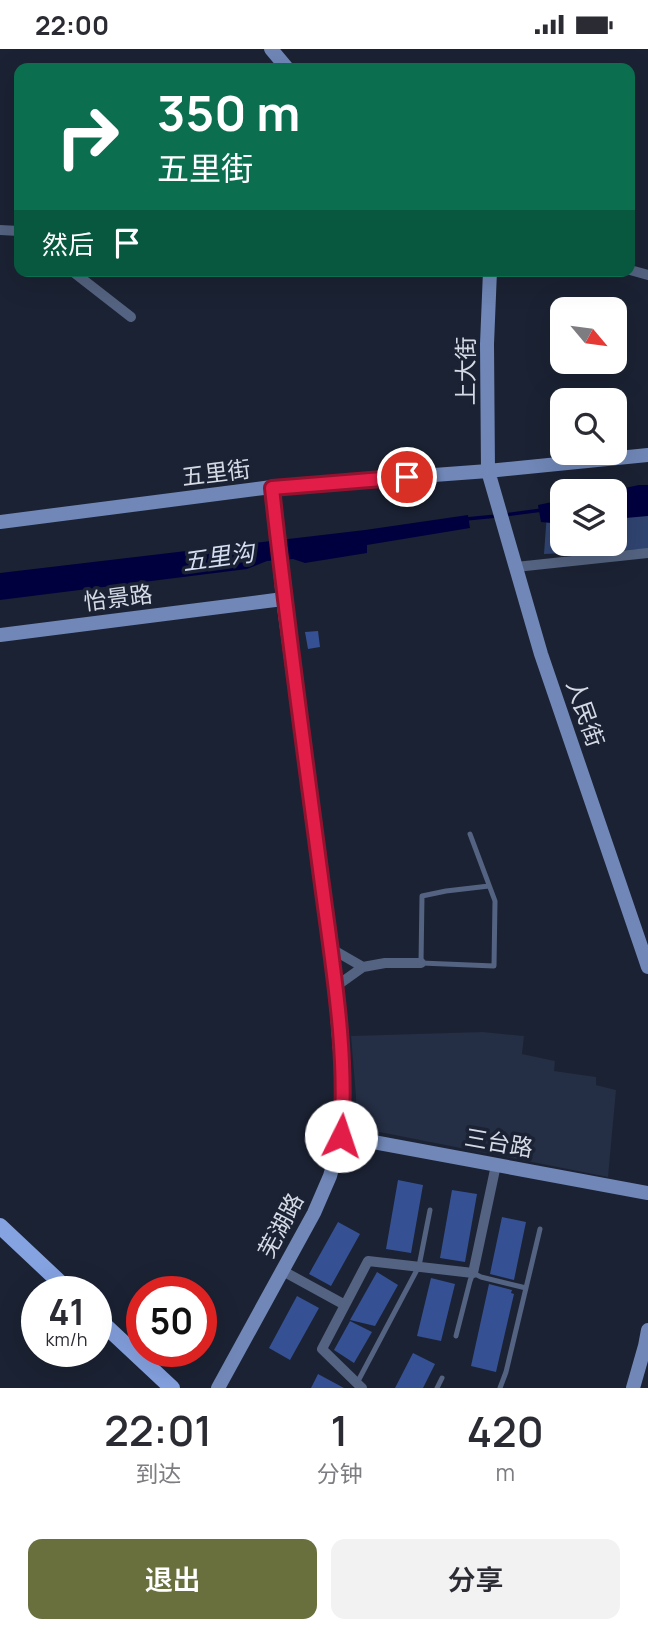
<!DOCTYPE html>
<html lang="zh">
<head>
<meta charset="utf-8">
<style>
  :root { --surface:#fff; --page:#f2f2f3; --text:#2b2b33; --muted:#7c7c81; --accent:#696f3d }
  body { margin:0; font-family:Manrope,"Noto Sans SC",sans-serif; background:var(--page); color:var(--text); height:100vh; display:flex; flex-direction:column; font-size:26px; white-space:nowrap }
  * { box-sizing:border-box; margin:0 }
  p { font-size:23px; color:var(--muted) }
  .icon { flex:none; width:38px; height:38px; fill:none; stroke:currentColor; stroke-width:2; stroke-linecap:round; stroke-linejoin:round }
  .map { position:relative; height:1339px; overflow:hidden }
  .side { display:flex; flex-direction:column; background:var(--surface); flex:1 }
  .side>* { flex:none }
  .top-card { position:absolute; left:14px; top:14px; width:621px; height:214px; border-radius:14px; box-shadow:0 7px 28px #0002; background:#0b6e4f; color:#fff; overflow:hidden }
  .needle { width:46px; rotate:119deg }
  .controls { position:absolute; left:550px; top:248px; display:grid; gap:14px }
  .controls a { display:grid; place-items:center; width:77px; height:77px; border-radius:14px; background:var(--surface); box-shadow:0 7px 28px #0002; font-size:35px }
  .speed { position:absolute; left:21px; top:1227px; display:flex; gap:14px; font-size:35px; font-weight:700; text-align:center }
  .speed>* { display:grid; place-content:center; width:91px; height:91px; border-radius:50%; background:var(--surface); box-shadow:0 7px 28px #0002; line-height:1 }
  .speed small { font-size:18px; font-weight:400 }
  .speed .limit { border:10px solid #d22; background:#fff; color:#111 }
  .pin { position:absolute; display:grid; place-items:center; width:60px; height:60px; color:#fff; margin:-30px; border:4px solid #fff; border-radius:50%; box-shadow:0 2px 7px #0007 }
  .me { position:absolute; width:77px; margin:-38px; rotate:4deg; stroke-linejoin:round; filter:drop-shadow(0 0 5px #0008) }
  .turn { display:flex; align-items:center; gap:24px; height:147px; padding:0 28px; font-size:32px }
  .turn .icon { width:91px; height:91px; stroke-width:2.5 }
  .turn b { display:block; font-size:49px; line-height:60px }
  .then { display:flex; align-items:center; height:66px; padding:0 28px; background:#0003; gap:14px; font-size:26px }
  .eta { display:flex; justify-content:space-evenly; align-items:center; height:119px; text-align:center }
  .eta b { font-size:42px; font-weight:600; line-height:49px }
  .cta { display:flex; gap:14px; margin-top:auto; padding:14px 28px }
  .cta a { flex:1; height:80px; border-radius:14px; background:var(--accent); color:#fff; font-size:28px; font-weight:600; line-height:80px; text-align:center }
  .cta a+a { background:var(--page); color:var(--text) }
  .status { display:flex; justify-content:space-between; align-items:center; height:49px; padding:0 35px; background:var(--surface); direction:ltr }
  .status svg { height:19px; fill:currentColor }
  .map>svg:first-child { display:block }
  .built { fill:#242e44 }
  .green { fill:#304471 }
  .water { fill:#01003f }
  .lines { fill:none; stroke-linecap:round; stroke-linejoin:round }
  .stream { stroke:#01003f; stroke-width:3.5 }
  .building { fill:#355194 }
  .lane { stroke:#546381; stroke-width:5 }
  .street { stroke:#546381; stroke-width:10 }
  .secondary { stroke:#7087b7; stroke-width:14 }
  .primary { stroke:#85a2e1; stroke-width:16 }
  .route-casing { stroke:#92132f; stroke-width:18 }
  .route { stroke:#e11d48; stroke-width:12 }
  .labels { text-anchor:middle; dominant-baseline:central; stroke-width:7; stroke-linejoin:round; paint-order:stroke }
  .street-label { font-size:23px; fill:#d5dae5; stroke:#1b2233 }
  .water-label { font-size:24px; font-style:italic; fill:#d5def2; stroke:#1b2233 }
</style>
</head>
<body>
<div class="status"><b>22:00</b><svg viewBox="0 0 49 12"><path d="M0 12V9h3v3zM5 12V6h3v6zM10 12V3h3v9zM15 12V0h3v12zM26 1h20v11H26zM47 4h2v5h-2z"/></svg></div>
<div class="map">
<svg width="648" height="1339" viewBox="0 0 648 1339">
  <rect width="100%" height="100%" fill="#1b2233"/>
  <path class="built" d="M483,983L524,987L522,1005L555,1012L554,1022L596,1028V1036L616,1041L608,1128L354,1078L356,1048L351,987Z"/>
  <path class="green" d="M648,453V500L544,505L547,464L562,462V495H614V457Z"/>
  <path class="water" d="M639,436H648V467L614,470V443H606Z
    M562,451V475L541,473L538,456Z
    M468,466L470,479L367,496V504L305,514L293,510L267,512L247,520L0,551V524L365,481Z"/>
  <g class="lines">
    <path class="stream" d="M504,466L542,461
      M466,470L497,467"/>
  </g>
  <path class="building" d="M318,582L320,598L308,600L305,583Z
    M398,1131L423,1136L411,1204L386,1200Z
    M452,1141L477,1145L465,1213L440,1209Z
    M502,1168L526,1173L514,1231L490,1225Z
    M338,1173L360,1185L331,1237L309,1225Z
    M377,1223L398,1236L375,1277L350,1271Z
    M431,1229L455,1235L441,1292L417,1287Z
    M489,1235L512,1241L511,1244L514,1245L496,1323L471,1317Z
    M297,1247L319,1259L290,1311L269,1299Z
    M350,1272L372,1283L354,1314L334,1301Z
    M413,1304L435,1315L423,1339H395Z
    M318,1325L344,1339H311Z"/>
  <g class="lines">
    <path class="lane" d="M470,785L495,852L494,917L421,914L422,847L446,842L489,837
      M456,1287L470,1232L473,1224L481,1228L526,1239
      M357,1334L419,1217L430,1161
      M437,1339L442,1329
      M500,1339L506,1323L540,1180"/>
    <path class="street" d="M0,181L19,182
      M630,221L648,226
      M72,222L131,268
      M516,518L648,504
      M330,899L363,918L335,938
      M363,918L385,914H421
      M283,1222L345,1256
      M362,1339L322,1300L368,1212L473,1224L496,1116"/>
    <path class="secondary" d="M271,0L287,19
      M490,222L487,295L488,422L541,605L648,918
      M0,473L272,438L488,422L648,406
      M0,586L283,550
      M341,1087L648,1144
      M218,1339L314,1164L330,1127L341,1087L344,1054L335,938L283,550L272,438
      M633,1339L645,1297L648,1281"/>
    <path class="primary" d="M0,1177L69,1242
      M96,1268L172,1339"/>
  </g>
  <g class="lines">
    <g class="route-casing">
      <path id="route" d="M341,1087C348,1002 332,913 321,828C304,699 286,569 272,439L407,428"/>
    </g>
    <use href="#route" class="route"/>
  </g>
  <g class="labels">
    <g class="street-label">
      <text transform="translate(465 322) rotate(-90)">上大街</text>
      <text transform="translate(216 423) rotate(-7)">五里街</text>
      <text transform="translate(118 548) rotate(-7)">怡景路</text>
      <text transform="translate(586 664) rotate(71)">人民街</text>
      <text transform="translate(499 1093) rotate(10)">三台路</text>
      <text transform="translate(280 1176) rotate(-62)">芜湖路</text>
    </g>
    <g class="water-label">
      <text transform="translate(218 507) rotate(-8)">五里沟</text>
    </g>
  </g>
</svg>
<div class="controls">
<a><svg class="needle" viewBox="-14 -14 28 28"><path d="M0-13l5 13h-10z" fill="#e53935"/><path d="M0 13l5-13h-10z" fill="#7c7c81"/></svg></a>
<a><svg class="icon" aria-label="search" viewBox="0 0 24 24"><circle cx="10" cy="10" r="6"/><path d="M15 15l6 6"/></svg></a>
<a><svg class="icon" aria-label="layers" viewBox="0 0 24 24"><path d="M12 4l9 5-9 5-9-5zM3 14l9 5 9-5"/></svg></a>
</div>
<div class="speed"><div>41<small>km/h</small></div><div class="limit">50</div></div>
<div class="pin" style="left:407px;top:428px;background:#d93025"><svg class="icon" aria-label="arrive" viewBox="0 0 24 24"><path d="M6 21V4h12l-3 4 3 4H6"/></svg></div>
<svg class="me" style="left:341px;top:1087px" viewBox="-20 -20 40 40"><circle r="19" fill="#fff"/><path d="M0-13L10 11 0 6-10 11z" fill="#e11d48"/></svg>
<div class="top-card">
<div class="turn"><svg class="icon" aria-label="right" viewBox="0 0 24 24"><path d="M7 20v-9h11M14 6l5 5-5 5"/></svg><div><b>350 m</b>五里街</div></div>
<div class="then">然后<svg class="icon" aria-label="arrive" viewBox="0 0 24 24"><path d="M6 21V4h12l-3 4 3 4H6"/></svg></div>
</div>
</div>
<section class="side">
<div class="eta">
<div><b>22:01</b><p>到达</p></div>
<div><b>1</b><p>分钟</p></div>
<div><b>420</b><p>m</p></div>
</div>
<div class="cta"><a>退出</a><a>分享</a></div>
</section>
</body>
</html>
